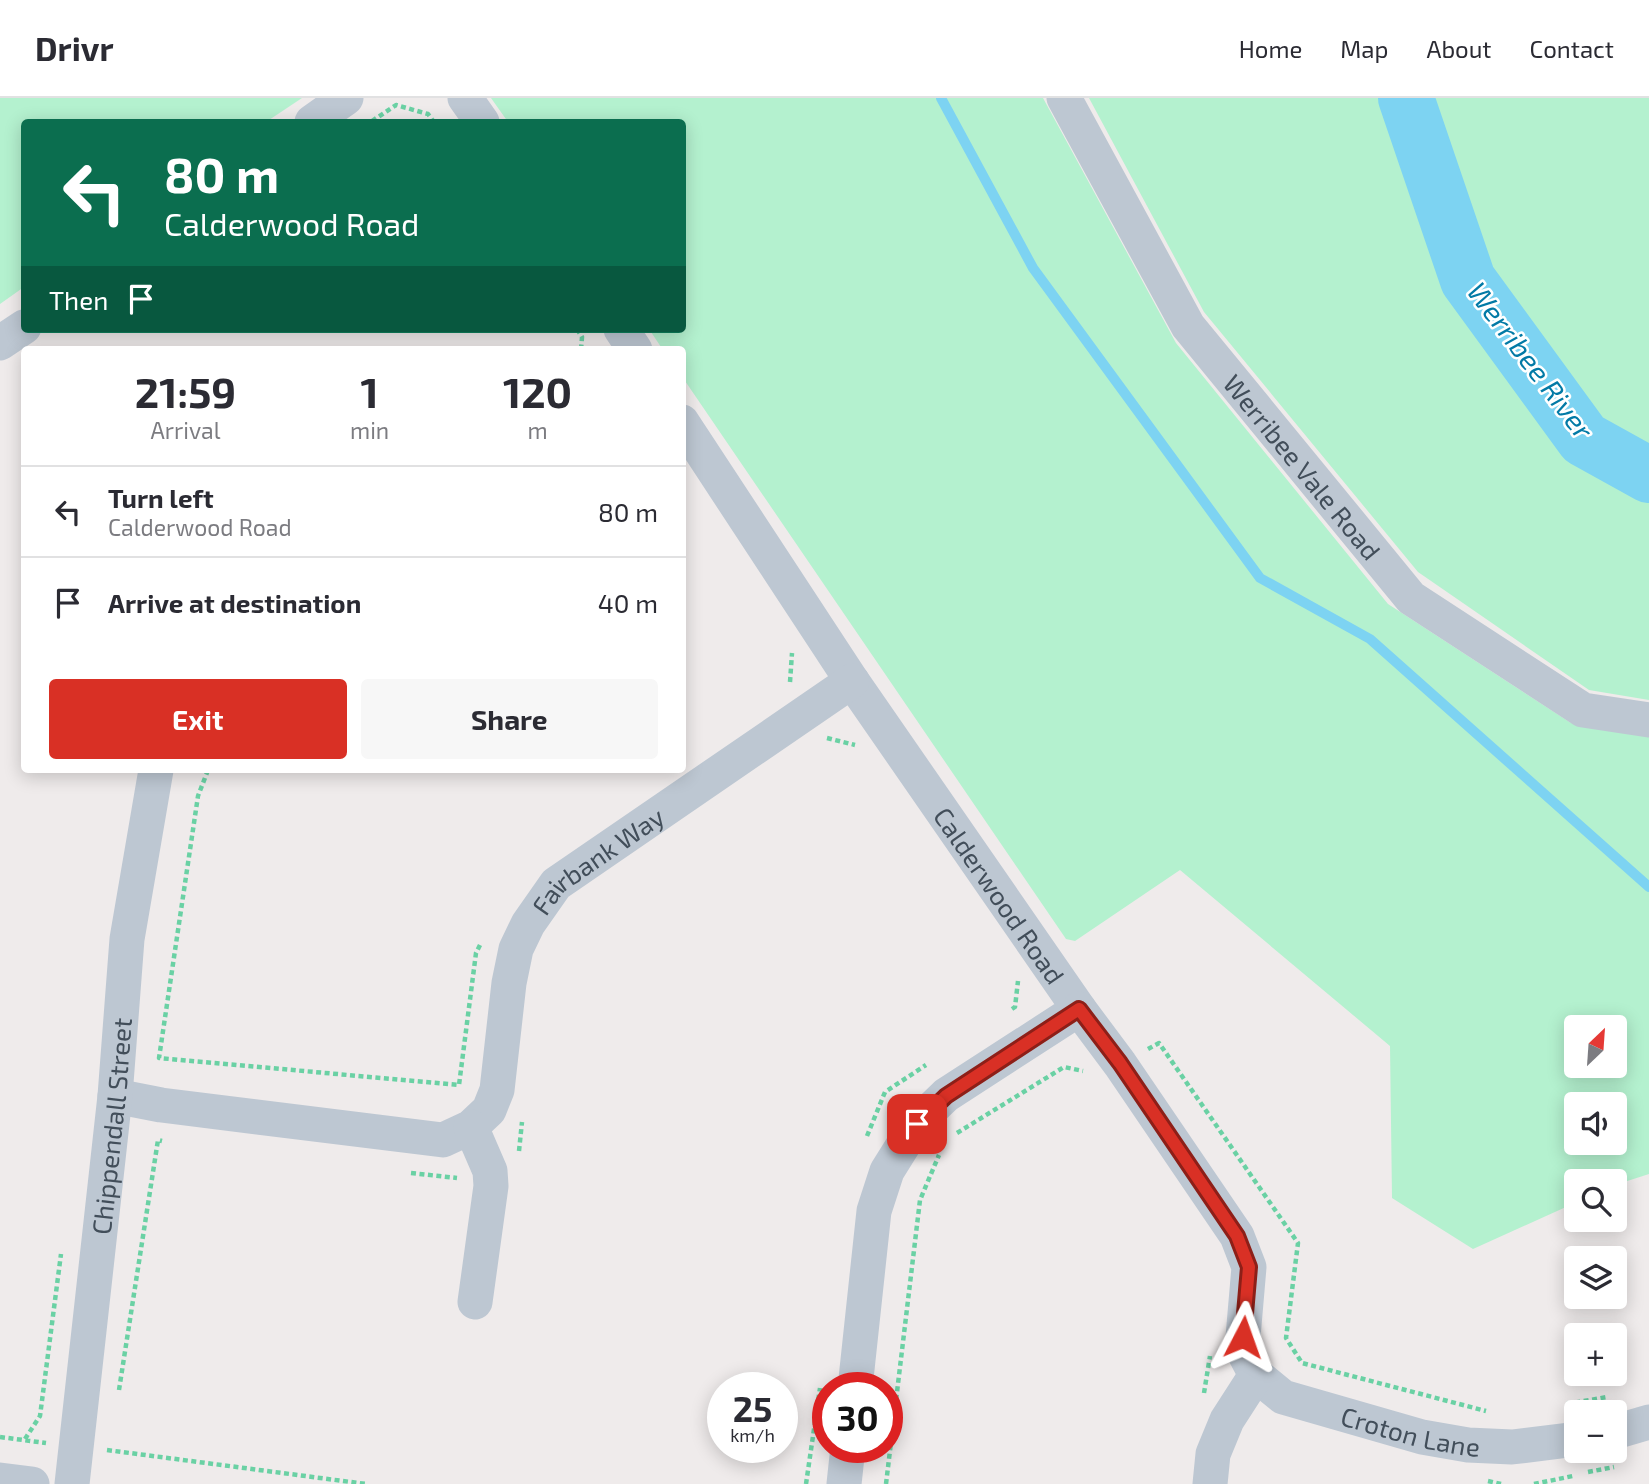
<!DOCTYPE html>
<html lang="en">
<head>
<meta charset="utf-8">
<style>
  :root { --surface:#fff; --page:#f7f7f7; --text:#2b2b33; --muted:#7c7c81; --line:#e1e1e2; --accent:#d93025 }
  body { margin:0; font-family:"Exo 2",sans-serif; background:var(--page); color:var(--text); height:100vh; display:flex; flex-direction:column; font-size:26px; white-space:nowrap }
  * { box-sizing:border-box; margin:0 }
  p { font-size:23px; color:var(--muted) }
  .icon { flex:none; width:38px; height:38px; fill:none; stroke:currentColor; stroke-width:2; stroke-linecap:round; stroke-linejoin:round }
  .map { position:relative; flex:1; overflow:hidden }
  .sheet { position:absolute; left:21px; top:248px; width:665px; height:427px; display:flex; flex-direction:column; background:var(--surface); border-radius:7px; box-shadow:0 4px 18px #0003 }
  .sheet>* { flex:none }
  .top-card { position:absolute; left:21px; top:21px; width:665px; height:214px; border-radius:7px; box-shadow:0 4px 18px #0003; background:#0b6e4f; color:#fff; overflow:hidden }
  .needle { width:46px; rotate:25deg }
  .fabs { position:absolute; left:1564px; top:917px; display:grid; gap:14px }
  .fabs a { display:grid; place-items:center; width:63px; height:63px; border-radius:7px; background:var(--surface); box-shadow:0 4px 18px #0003; font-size:35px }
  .speed { position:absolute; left:707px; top:1274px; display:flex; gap:14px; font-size:35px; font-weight:700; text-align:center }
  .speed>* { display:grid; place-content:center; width:91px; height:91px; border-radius:50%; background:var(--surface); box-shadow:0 4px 18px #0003; line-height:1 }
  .speed small { font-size:18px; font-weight:400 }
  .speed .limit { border:10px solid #d22; background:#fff; color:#111 }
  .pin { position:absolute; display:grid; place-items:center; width:60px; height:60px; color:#fff; margin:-30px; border-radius:14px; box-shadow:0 4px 10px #0006 }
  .me { position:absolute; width:77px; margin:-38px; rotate:4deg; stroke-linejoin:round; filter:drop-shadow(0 0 5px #0008) }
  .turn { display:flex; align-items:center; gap:24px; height:147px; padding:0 28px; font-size:32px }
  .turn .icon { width:91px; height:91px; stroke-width:2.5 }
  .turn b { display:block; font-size:49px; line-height:60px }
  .then { display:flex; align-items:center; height:66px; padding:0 28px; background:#0003; gap:14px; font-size:26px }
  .eta { display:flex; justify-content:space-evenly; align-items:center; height:119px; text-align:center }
  .eta b { font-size:42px; font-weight:700; line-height:49px }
  .cta { display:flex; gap:14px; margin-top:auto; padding:14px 28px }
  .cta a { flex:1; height:80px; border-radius:7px; background:var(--accent); color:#fff; font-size:28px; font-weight:700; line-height:80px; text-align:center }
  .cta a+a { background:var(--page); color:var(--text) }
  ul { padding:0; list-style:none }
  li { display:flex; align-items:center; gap:21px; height:91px; padding:0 28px; border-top:2px solid var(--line) }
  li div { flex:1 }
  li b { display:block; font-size:26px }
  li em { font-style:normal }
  header { display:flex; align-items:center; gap:42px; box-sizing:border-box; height:98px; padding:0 35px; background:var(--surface); border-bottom:2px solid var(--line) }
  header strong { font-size:33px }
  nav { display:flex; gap:38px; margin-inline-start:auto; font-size:24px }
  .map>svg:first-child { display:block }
  .green { fill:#b4f1cf; fill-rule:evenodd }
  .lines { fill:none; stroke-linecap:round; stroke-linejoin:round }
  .stream { stroke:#7dd3f2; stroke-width:10 }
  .river { stroke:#7dd3f2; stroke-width:56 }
  .path { stroke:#6ad1a4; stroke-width:4.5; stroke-dasharray:5 3.5; stroke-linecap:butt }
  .minor { stroke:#bdc7d2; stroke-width:35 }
  .route-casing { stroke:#8d1f18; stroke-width:18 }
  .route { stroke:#d93025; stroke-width:12 }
  .labels { text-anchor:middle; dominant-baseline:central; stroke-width:5; stroke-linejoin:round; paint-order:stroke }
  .street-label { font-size:26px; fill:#424e5a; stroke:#fff }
  .water-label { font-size:28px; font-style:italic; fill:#027aa6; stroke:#fff }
</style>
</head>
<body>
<header>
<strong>Drivr</strong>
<nav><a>Home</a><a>Map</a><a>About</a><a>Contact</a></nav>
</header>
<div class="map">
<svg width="1649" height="1386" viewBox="0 0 1649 1386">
  <rect width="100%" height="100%" fill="#efebeb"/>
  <path class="green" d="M0,0H302L266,24H24V189L0,206Z
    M491,0H1043L1176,245L1388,506L1571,625L1649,637V1076L1615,1087V1083H1577V1104L1473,1151L1392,1100L1390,948L1180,772L1075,843L1066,841L683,280L682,252H663L649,231H682V24H508ZM1577,929H1615V968H1577ZM1577,1006H1615V1045H1577Z
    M1089,0H1649V602L1589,592L1418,474L1204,214Z"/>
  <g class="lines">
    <path class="stream" d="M941,0L1033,170L1260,480L1370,541L1649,789"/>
    <path class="river" d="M1406,0L1468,182L1584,341L1649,377"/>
    <path class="path" d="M372,23L396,7L428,16L434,24
      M577,231L582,239L581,252
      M790,584L792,555
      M827,640L855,647
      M208,672L198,698L159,960L459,987L476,855L481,845
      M1012,911L1015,909L1018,883
      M1148,951L1159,945L1298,1145L1286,1240L1302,1265L1486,1313
      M957,1035L1064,969L1083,973
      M867,1038L885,994L926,967
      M519,1053L522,1024
      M411,1075L457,1080
      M119,1292L158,1042L162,1043
      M1204,1295L1210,1258
      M1567,1306L1607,1299
      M0,1339L46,1345
      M25,1341L40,1318L61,1156
      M107,1352L366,1386
      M1588,1374L1614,1369
      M1488,1383L1501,1386
      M806,1386L820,1290
      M886,1386L920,1102L939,1057
      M1534,1386L1573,1378"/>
    <g class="minor">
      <path d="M465,0L482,24"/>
      <path id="s1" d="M1064,0L1188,228L1411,500L1583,612L1649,622"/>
      <path d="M312,24L346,0"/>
      <path d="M621,231L635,252"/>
      <path d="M0,245L24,229"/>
      <path id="s2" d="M682,324L852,583L1079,911L946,997L917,1025L887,1073L874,1113L855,1290"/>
      <path id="s3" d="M1079,911L1120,966L1237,1138L1249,1169L1243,1239L1246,1258L1256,1277L1283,1299L1422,1339L1468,1347L1512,1349L1577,1341"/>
      <path id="s4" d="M115,998L161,1007L443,1042L471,1029L489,1012L497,992L509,885L516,851L528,826L556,786L852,583"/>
      <path d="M471,1029L490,1073L491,1088L475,1204"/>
      <path d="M1615,1334L1649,1324"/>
      <path d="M0,1382L32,1386"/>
      <path id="s5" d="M72,1386L115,998L127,841L156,672"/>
      <path d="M844,1386L848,1349"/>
      <path d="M1210,1386L1213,1356L1227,1322L1256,1277"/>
    </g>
  </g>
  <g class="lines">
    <g class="route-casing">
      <path id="route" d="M917,1026L946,998L1079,911L1120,965L1237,1138L1249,1169L1243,1239"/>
    </g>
    <use href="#route" class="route"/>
  </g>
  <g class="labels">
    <g class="street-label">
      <text stroke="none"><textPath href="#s1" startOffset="441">Werribee Vale Road</textPath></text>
      <text stroke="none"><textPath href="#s4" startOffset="674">Fairbank Way</textPath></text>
      <text stroke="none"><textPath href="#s2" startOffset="570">Calderwood Road</textPath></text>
      <text stroke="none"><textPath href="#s5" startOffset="360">Chippendall Street</textPath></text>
      <text stroke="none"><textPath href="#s3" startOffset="588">Croton Lane</textPath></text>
    </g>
    <g class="water-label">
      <text transform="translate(1531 262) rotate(53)">Werribee River</text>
    </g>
  </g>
</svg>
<div class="fabs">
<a><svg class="needle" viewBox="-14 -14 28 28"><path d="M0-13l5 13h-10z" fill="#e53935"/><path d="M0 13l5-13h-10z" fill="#7c7c81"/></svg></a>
<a><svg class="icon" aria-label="sound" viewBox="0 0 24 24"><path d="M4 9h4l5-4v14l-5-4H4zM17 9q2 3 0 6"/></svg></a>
<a><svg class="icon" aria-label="search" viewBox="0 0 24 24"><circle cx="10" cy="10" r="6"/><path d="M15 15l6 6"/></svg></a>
<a><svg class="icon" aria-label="layers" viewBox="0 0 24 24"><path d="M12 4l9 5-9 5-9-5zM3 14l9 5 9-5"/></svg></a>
<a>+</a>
<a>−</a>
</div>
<div class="speed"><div>25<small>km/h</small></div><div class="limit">30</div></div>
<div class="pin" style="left:917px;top:1026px;background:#d93025"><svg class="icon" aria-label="arrive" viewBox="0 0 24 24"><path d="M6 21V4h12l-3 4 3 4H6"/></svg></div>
<svg class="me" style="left:1243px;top:1239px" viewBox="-20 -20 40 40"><path d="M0-17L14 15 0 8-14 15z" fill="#d93025" stroke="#fff" stroke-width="4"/></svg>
<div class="top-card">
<div class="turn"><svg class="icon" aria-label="left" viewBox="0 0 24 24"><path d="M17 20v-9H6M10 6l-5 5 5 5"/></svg><div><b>80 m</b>Calderwood Road</div></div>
<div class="then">Then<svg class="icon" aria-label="arrive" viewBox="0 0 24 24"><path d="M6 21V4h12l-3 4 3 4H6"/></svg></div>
</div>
<section class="sheet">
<div class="eta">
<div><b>21:59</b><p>Arrival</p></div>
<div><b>1</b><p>min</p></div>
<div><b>120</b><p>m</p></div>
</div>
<ul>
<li><svg class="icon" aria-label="left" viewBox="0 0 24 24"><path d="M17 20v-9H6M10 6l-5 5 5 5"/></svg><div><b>Turn left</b><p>Calderwood Road</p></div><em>80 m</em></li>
<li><svg class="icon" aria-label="arrive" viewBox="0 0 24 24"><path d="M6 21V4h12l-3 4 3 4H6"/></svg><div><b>Arrive at destination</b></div><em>40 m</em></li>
</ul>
<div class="cta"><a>Exit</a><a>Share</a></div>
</section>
</div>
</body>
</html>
